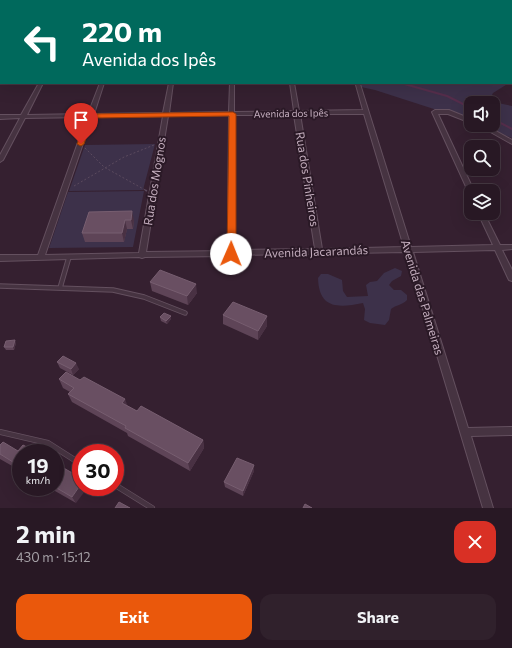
<!DOCTYPE html>
<html lang="en">
<head>
<meta charset="utf-8">
<style>
  :root { --surface:#281824; --page:#30212c; --text:#f1f3f6; --muted:#a5a0a6; --line:#443741; --accent:#ea580c }
  body { margin:0; font-family:Commissioner,sans-serif; background:var(--page); color:var(--text); height:100vh; display:flex; flex-direction:column; font-size:15px; white-space:nowrap }
  * { box-sizing:border-box; margin:0 }
  p { font-size:13px; color:var(--muted) }
  .icon { flex:none; width:22px; height:22px; fill:none; stroke:currentColor; stroke-width:2; stroke-linecap:round; stroke-linejoin:round }
  .map { position:relative; height:508px; overflow:hidden }
  .sheet { display:flex; flex-direction:column; background:var(--surface); flex:1 }
  .sheet>* { flex:none }
  .top-card { position:absolute; left:0px; top:0px; width:512px; height:84px; box-shadow:0 4px 16px #0002,0 0 0 1px var(--line); background:#00695c; color:#fff; overflow:hidden }
  .controls { position:absolute; left:464px; top:96px; display:grid; gap:8px }
  .controls a { display:grid; place-items:center; width:36px; height:36px; border-radius:8px; background:var(--surface); box-shadow:0 4px 16px #0002,0 0 0 1px var(--line); font-size:20px }
  .speed { position:absolute; left:12px; top:444px; display:flex; gap:8px; font-size:20px; font-weight:700; text-align:center }
  .speed>* { display:grid; place-content:center; width:52px; height:52px; border-radius:50%; background:var(--surface); box-shadow:0 4px 16px #0002,0 0 0 1px var(--line); line-height:1 }
  .speed small { font-size:10px; font-weight:400 }
  .speed .limit { border:6px solid #d22; background:#fff; color:#111 }
  .pin { position:absolute; display:grid; place-items:center; width:34px; height:34px; color:#fff; margin:-41px -17px; border-radius:50% 50% 50% 0; rotate:-45deg; box-shadow:0 0 4px #0007 }
  .pin .icon { rotate:45deg }
  .me { position:absolute; width:44px; margin:-22px; rotate:1deg; stroke-linejoin:round; filter:drop-shadow(0 0 3px #0008) }
  .turn { display:flex; align-items:center; gap:14px; height:84px; padding:0 16px; font-size:18px }
  .turn .icon { width:52px; height:52px; stroke-width:2.5 }
  .turn b { display:block; font-size:28px; line-height:34px }
  .round { display:grid; place-items:center; flex:none; width:42px; height:42px; border-radius:12px; background:var(--page) }
  .summary { display:flex; align-items:center; justify-content:space-between; height:68px; padding:0 16px }
  h1 { font-size:24px; font-weight:700; line-height:30px }
  .button { display:flex; gap:8px; margin-top:auto; padding:8px 16px }
  .button a { flex:1; height:46px; border-radius:12px; background:var(--accent); color:#fff; font-size:16px; font-weight:700; line-height:46px; text-align:center }
  .button a+a { background:var(--page); color:var(--text) }
  .map>svg:first-child { display:block }
  .green { fill:#3d314a }
  .lines { fill:none; stroke-linecap:round; stroke-linejoin:round }
  .stream-far1 { stroke:#562e4c; stroke-width:1.5 }
  .stream { stroke:#562e4c; stroke-width:2 }
  .lane-far1-casing { stroke:#64505f; stroke-width:5.5 }
  .lane-casing { stroke:#64505f; stroke-width:6 }
  .street-casing { stroke:#64505f; stroke-width:2 }
  .secondary-casing { stroke:#64505f; stroke-width:2 }
  .primary-casing { stroke:#4f3c4a; stroke-width:2 }
  .path-far1 { stroke:#5b4a5e; stroke-width:1; stroke-dasharray:2 2; stroke-linecap:butt }
  .path { stroke:#5b4a5e; stroke-width:1.5; stroke-dasharray:3 3; stroke-linecap:butt }
  .lane-far1 { stroke:#463341; stroke-width:3.5 }
  .lane { stroke:#463341; stroke-width:4.5 }
  .street { fill:#463341; fill-rule:evenodd }
  .secondary { fill:#594152; fill-rule:evenodd }
  .primary { fill:#665161; fill-rule:evenodd }
  .wall { fill:#5e4457 }
  .shaded-wall { fill:#493143 }
  .building { fill:#694f62; stroke:#775e70 }
  .route { fill:#ea580c; stroke:#983908 }
  .labels { text-anchor:middle; dominant-baseline:central; stroke-width:4; stroke-linejoin:round; paint-order:stroke }
  .far-street-label { font-size:10px; fill:#c3adbd; stroke:#2a1926 }
  .street-label { font-size:12px; fill:#c3adbd; stroke:#2a1926 }
</style>
</head>
<body>
<div class="map">
<svg width="512" height="508" viewBox="0 0 512 508">
  <rect width="100%" height="100%" fill="#352030"/>
  <path class="green" d="M358,83H440L452,85L459,83H509L493,93L490,99L493,102L512,106V138L482,125H493V103H471V121L375,90L361,87Z
    M155,144L143,190L69,191L85,145Z
    M144,191L133,247L49,248L68,192Z
    M395,268L402,271L401,276L392,281L389,285L394,290H401L407,295V300C402,305 396,305 391,309L389,320L385,325L370,323L364,320L365,309L363,303C338,308 319,309 318,278L321,274H328L342,280L343,291L347,297L368,296L366,285L370,282L377,281L384,273Z"/>
  <g class="lines">
    <path class="stream-far1" d="M401,83L403,84"/>
    <path class="stream" d="M401,83L447,96L471,108
      M493,119L512,129"/>
    <g class="lane-far1-casing">
      <path id="lane-far1" d="M0,286L113,290L144,297L185,313
        M60,288L69,257"/>
    </g>
    <g class="lane-casing">
      <path id="lane" d="M0,432L48,443L81,464
        M115,485L152,508"/>
    </g>
    <g class="street-casing">
      <path id="street" d="M39,83H43L27,115L88,114L100,83H104L94,114L163,113L169,83H173L169,113L229,112L230,83H234V112L294,111L290,83H294L299,111L363,110L356,85L360,84L411,247L493,245L478,213H484L500,245H512V249L502,250L512,270V281L509,280L508,278L495,250L413,252L468,428L512,427V435L471,436L493,508H483L406,252L234,255L231,256H228L145,257L142,258L139,257L0,261V255H38L87,117L25,118L3,160L0,162V155L20,118L0,119V115H21ZM300,114H364L404,247L322,249ZM229,115L228,251L146,252L168,116ZM234,115H294L315,249L234,250ZM163,116L139,253L45,255L92,117Z
        M435,110H449L471,119V123L448,114H438L474,191H471V193L468,191L432,112Z
        M478,125H485L512,140V144Z"/>
    </g>
    <g class="secondary-casing">
      <path id="secondary" d="M231,0H241L242,1H232Z
        M511,40H512V44H511Z
        M511,58H512V62H511Z"/>
    </g>
    <g class="primary-casing">
      <path id="primary" d="M191,0H200L201,1H192Z
        M511,49H512V53H511Z"/>
    </g>
    <path class="path-far1" d="M85,148L104,167L147,191
      M74,186L124,157L154,145"/>
    <path class="path" d="M145,190L147,191"/>
    <use href="#lane-far1" class="lane-far1"/>
    <use href="#lane" class="lane"/>
    <use href="#street" class="street"/>
    <use href="#secondary" class="secondary"/>
    <use href="#primary" class="primary"/>
  </g>
  <path class="wall" d="M0,0H48L47,1H1V6H0Z
    M89,212L134,220L133,229H127L124,242H85L82,233Z
    M150,282L197,293L188,305L152,291Z
    M223,315L267,316V326L258,340L223,324Z
    M160,317L171,319L167,324L161,321Z
    M16,343L14,350H6L4,347Z
    M57,362L79,369L73,375L60,368Z
    M59,379L128,406L137,411L203,440L204,448L190,471L128,436L127,433L72,402L68,394L70,392L63,388Z
    M0,445L18,451L21,453V471L0,459Z
    M55,463L76,503L48,487H55Z
    M254,471L243,496L225,487L224,482Z"/>
  <path class="shaded-wall" d="M132,211L134,220L133,229L131,220Z
    M125,220L127,229L124,242L122,233Z
    M196,284L197,293L188,305L187,296Z
    M171,316V319L167,324L166,321Z
    M267,316V326L258,340V331Z
    M15,340L16,343L14,350L13,347Z
    M76,363L79,369L73,375L71,369Z
    M125,399L128,407L122,403Z
    M203,440L204,448L190,471L188,463Z
    M254,465V471L243,496V491Z
    M81,484V487H88L76,503L72,497Z"/>
  <path class="building" d="M132,211L131,220H125L122,233H82L89,212Z
    M160,270L196,284L187,296L150,282Z
    M233,302L267,316L258,331L223,315Z
    M164,313L171,316L166,321L160,317Z
    M15,340L13,347H4L6,341Z
    M63,356L76,363L71,369L57,362Z
    M66,372L80,380L84,377L125,399L122,403L137,411L141,406L203,440L188,463L125,428L126,426L68,394L74,388L59,379Z
    M3,442L18,451L23,445L38,453H21V467L0,454V445Z
    M237,458L254,465L243,491L224,482Z
    M55,463L81,478V484L72,497L55,487Z
    M119,502L130,508H115Z
    M305,504L312,508H303Z"/>
  <path class="route" d="M233,112L236,114V254L231,257L227,254L229,116L93,118L84,144L81,146L77,144L87,116L90,114Z"/>
  <g class="labels">
    <g class="far-street-label">
      <text transform="translate(291 113) rotate(-1)">Avenida dos Ipês</text>
    </g>
    <g class="street-label">
      <text transform="translate(308 179) rotate(81)">Rua dos Pinheiros</text>
      <text transform="translate(154 181) rotate(-81)">Rua dos Mognos</text>
      <text transform="translate(316 251) rotate(-2)">Avenida Jacarandás</text>
      <text transform="translate(423 297) rotate(73)">Avenida das Palmeiras</text>
    </g>
  </g>
</svg>
<div class="controls">
<a><svg class="icon" aria-label="sound" viewBox="0 0 24 24"><path d="M4 9h4l5-4v14l-5-4H4zM17 9q2 3 0 6"/></svg></a>
<a><svg class="icon" aria-label="search" viewBox="0 0 24 24"><circle cx="10" cy="10" r="6"/><path d="M15 15l6 6"/></svg></a>
<a><svg class="icon" aria-label="layers" viewBox="0 0 24 24"><path d="M12 4l9 5-9 5-9-5zM3 14l9 5 9-5"/></svg></a>
</div>
<div class="speed"><div>19<small>km/h</small></div><div class="limit">30</div></div>
<div class="pin" style="left:81px;top:144px;background:#d93025"><svg class="icon" aria-label="arrive" viewBox="0 0 24 24"><path d="M6 21V4h12l-3 4 3 4H6"/></svg></div>
<svg class="me" style="left:231px;top:254px" viewBox="-20 -20 40 40"><circle r="19" fill="#fff"/><path d="M0-13L10 11 0 6-10 11z" fill="#ea580c"/></svg>
<div class="top-card">
<div class="turn"><svg class="icon" aria-label="left" viewBox="0 0 24 24"><path d="M17 20v-9H6M10 6l-5 5 5 5"/></svg><div><b>220 m</b>Avenida dos Ipês</div></div>
</div>
</div>
<section class="sheet">
<div class="summary"><div><h1>2 min</h1><p>430 m · 15:12</p></div><a class="round" style="background:#d93025;color:#fff"><svg class="icon" aria-label="close" viewBox="0 0 24 24"><path d="M6 6l12 12M18 6L6 18"/></svg></a></div>
<div class="button"><a>Exit</a><a>Share</a></div>
</section>
</body>
</html>
